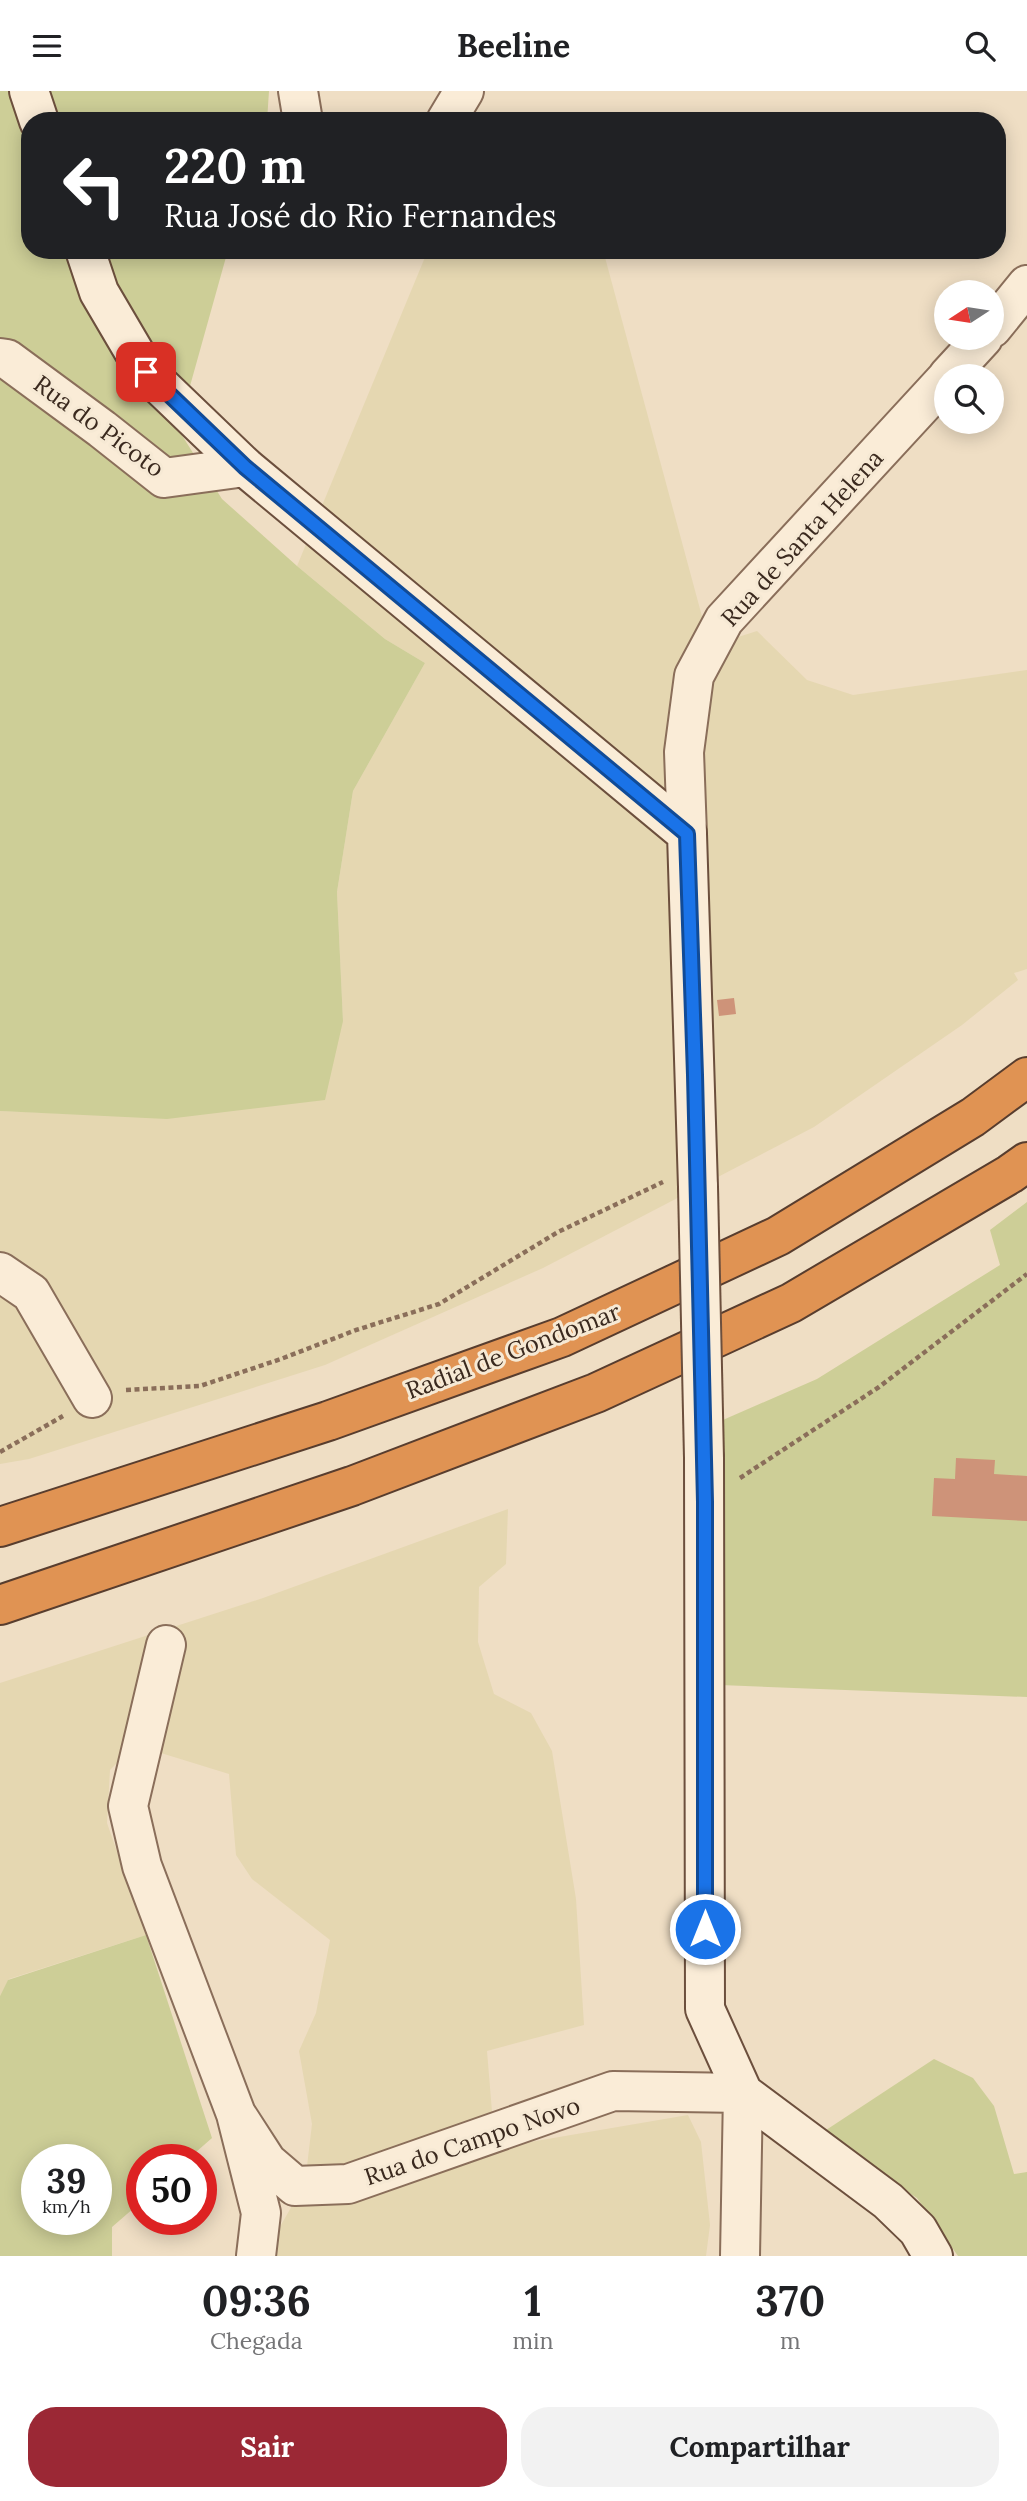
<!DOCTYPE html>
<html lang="pt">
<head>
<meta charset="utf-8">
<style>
  :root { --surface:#fff; --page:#f2f2f2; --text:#202124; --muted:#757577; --accent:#9b2835 }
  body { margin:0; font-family:Lora,serif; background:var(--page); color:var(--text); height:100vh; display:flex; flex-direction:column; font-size:26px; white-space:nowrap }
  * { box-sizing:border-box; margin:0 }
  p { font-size:23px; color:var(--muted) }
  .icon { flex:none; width:38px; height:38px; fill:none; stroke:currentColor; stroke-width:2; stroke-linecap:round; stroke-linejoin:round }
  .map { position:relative; height:2165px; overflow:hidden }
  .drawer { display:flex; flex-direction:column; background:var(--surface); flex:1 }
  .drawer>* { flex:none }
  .top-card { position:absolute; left:21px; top:21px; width:985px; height:147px; border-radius:28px; box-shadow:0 4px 18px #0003; background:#202124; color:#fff; overflow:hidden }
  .needle { width:46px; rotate:258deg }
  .buttons { position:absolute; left:934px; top:189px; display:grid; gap:14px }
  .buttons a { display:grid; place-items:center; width:70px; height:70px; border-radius:50%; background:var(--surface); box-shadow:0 4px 18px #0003; font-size:35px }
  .speed { position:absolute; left:21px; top:2053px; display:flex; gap:14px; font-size:35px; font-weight:700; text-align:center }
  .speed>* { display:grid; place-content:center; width:91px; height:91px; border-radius:50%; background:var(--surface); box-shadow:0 4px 18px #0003; line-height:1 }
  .speed small { font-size:18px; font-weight:400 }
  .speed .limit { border:10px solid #d22; background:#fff; color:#111 }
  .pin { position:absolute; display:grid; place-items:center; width:60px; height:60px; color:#fff; margin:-30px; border-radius:14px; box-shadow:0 4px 10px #0006 }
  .me { position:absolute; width:77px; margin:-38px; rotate:0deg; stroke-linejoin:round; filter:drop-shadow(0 0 5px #0008) }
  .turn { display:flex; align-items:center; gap:24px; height:147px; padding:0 28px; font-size:32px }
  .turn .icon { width:91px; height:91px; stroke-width:2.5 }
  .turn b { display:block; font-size:49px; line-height:60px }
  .eta { display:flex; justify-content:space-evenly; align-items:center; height:119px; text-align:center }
  .eta b { font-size:42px; font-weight:800; line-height:49px }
  .primary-button { display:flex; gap:14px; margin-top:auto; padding:14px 28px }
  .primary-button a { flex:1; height:80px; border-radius:28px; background:var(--accent); color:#fff; font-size:28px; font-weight:800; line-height:80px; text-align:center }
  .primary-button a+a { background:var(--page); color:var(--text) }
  header { display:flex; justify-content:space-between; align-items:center; height:91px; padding:0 28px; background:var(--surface); font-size:32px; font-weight:800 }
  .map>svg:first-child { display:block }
  .farmland { fill:#e5d7b1 }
  .green { fill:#cdce97; fill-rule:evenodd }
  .building { fill:#ce9379 }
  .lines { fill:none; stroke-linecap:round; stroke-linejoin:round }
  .street-casing { stroke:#8a6e5a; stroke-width:42 }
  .secondary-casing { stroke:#6c4f3d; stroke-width:42 }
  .highway-casing { stroke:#583d2e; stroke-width:42 }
  .path { stroke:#8a6e5a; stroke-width:4.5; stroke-dasharray:5 3.5; stroke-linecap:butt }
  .street { stroke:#faecd7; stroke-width:38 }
  .secondary { stroke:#faecd7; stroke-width:38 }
  .highway { stroke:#e09353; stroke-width:38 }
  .secondary-bridge-casing { stroke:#6c4f3d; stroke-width:42; stroke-linecap:butt }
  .secondary-bridge { stroke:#faecd7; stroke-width:38 }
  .route-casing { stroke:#114b97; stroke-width:18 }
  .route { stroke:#1a73e8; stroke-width:12 }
  .labels { text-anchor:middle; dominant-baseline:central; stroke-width:6; stroke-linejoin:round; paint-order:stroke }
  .street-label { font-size:24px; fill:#3a291e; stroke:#f6e9d4 }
</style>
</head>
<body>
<header><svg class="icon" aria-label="menu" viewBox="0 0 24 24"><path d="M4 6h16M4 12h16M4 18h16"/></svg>Beeline<svg class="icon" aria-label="search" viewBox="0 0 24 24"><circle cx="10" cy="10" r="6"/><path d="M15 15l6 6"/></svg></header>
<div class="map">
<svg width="1027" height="2165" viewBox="0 0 1027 2165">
  <rect width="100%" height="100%" fill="#efdec4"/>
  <path class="farmland" d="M428,159H603L710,555L757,540L807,589L853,604L1027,579V878L1014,882L1018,889L962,934L814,1036L543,1177L325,1274L29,1368L0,1373V1020L75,1023L343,930L337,801L353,700L425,572L385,548L297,475Z
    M508,1418L506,1473L479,1496L478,1551L494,1603L531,1622L552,1660L576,1808L584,1934L487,1960L495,2057L688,2024L701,2051L710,2134L706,2165H266L269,2155L305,2092L312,2033L299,1960L316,1922L330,1849L252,1788L236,1764L229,1683L135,1654L110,1679L107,1732L146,1844L9,1888L0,1905V1592L263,1507Z"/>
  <path class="green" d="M0,0H269L267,30H30V159H228L178,338L222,408L297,475L385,548L425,572L353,700L337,801L343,930L325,1009L167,1028L0,1020Z
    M1027,1111V1606L720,1594L716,1332L817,1288L1000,1174L990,1139Z
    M146,1844L212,2047L188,2068H142V2110L112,2136V2165H0V1905L8,1889ZM37,2068H96V2128H37Z
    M934,1968L973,1987L994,2015L1014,2083L1027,2081V2165H958L917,2107L820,2043Z"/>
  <path class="building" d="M734,907L736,923L719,925L717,909Z
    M956,1367L995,1369L994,1383L1027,1385V1430L932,1425L934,1387L955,1388Z"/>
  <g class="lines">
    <g class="street-casing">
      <path id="street" d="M298,0L303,30
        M446,30L464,0
        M992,237L1027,194
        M0,267L7,268L102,338L164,387L245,376
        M948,285L983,247
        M687,743L684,661L694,585L724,529L947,287
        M0,1181L31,1202L92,1307
        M166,1554L128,1715L142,1775L236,2023L261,2122L256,2165
        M236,2023L267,2071L295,2095L348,2093L613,2000L743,2002L740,2165"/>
    </g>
    <g class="secondary-casing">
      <path id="secondary" d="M29,0L39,30
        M85,159L99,201L146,281L245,376L687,743L698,1096
        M704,1367L705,1918L743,2002L888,2110L918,2139L933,2165"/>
    </g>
    <g class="highway-casing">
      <path id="highway" d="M0,1436L328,1330L562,1246L778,1145L973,1026L1027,986
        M0,1514L352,1395L596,1302L791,1212L1010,1083L1027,1071"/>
    </g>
    <path class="path" d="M126,1299L200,1295L281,1268L356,1239L439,1213L558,1141L663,1091
      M0,1361L63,1325
      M740,1387L879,1296L1027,1183"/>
    <use href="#street" class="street"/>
    <use href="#secondary" class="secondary"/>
    <use href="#highway" class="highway"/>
    <g class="secondary-bridge-casing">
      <path id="secondary-bridge" d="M698,1096L704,1367"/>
    </g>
    <use href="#secondary-bridge" class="secondary-bridge"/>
  </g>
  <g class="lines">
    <g class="route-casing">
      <path id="route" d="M146,281L245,376L687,743L695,984L705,1411V1838"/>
    </g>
    <use href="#route" class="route"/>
  </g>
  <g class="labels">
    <g class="street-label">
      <text transform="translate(99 335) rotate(36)">Rua do Picoto</text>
      <text transform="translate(802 447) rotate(-48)">Rua de Santa Helena</text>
      <text transform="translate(513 1260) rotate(-21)">Radial de Gondomar</text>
      <text transform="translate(472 2050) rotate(-19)">Rua do Campo Novo</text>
    </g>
  </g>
</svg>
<div class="buttons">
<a><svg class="needle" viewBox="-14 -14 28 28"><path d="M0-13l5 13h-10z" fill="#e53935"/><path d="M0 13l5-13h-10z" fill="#757577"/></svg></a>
<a><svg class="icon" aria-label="search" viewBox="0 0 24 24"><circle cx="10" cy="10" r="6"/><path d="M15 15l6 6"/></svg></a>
</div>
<div class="speed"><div>39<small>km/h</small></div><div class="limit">50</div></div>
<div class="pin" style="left:146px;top:281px;background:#d93025"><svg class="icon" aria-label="arrive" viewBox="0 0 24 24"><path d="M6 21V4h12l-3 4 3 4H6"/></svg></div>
<svg class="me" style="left:705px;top:1838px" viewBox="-20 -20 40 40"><circle r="17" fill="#1a73e8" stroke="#fff" stroke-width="3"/><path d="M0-11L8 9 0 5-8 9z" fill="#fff"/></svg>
<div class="top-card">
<div class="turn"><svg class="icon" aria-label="left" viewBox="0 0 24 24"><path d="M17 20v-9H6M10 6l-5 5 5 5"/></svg><div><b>220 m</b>Rua José do Rio Fernandes</div></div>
</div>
</div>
<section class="drawer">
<div class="eta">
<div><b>09:36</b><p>Chegada</p></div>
<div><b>1</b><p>min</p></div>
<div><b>370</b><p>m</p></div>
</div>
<div class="primary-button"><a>Sair</a><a>Compartilhar</a></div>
</section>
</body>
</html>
